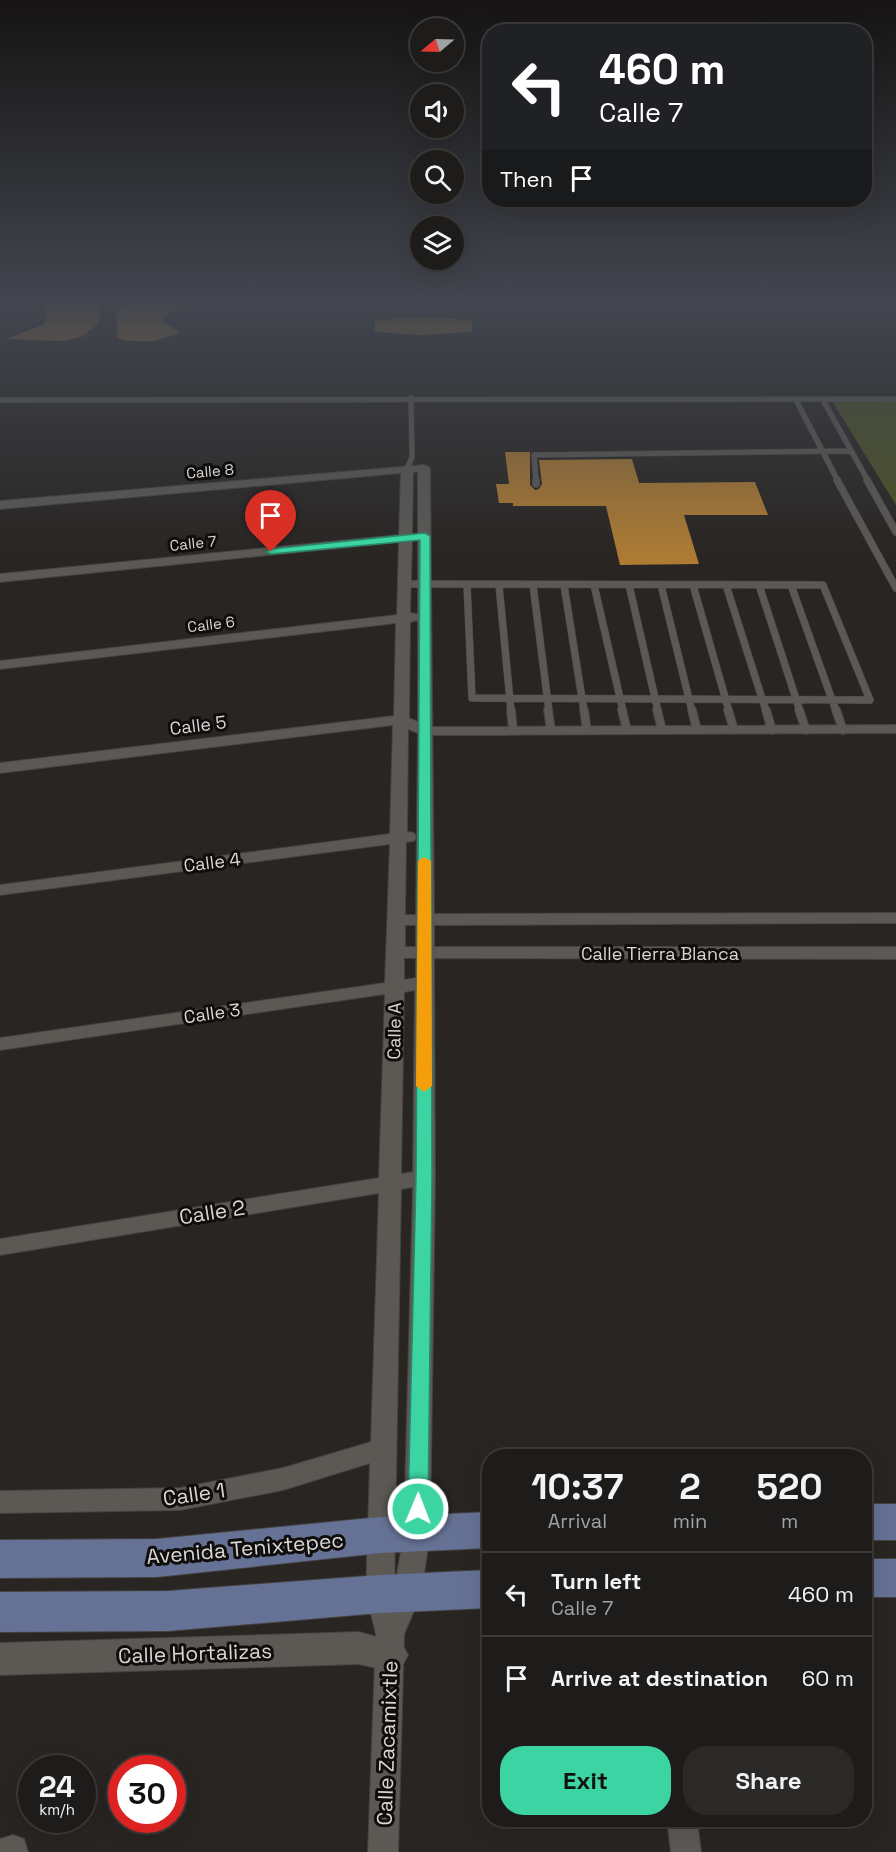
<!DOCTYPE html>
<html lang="en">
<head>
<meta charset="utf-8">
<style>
  :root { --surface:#1e1c1a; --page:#2b2927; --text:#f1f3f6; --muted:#a1a1a2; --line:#3c3a39; --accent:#3dd4a3 }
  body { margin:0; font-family:"Space Grotesk",sans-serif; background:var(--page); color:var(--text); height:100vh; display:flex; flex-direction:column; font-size:22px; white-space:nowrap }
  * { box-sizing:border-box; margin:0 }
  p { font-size:20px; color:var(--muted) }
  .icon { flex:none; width:33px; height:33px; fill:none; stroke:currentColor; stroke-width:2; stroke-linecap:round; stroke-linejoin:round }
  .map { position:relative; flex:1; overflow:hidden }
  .panel { position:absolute; left:482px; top:1449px; width:390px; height:378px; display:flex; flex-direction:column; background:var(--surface); border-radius:24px; box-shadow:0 6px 24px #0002,0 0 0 2px var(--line) }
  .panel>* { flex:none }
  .top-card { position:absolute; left:482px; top:24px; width:390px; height:183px; border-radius:24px; box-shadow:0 6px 24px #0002,0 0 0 2px var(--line); background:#202124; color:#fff; overflow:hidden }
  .needle { width:39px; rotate:251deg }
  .tools { position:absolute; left:410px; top:18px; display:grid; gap:12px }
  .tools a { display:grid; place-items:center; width:54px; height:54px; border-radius:50%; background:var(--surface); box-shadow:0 6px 24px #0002,0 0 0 2px var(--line); font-size:30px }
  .speed { position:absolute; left:18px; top:1755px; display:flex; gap:12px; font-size:30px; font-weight:700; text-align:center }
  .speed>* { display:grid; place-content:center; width:78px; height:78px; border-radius:50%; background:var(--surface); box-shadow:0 6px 24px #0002,0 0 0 2px var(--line); line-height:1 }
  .speed small { font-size:15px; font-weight:400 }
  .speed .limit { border:9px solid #d22; background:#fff; color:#111 }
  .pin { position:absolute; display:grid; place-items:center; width:51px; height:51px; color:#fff; margin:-62px -26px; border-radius:50% 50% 50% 0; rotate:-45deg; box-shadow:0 0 6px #0007 }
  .pin .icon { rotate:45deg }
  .me { position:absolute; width:66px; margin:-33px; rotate:1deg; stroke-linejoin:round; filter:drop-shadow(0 0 4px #0008) }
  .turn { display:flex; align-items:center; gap:21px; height:126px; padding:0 18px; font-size:27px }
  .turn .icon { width:78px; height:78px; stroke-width:2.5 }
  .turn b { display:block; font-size:42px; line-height:51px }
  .then { display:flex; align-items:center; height:57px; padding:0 18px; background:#0003; gap:12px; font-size:22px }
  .eta { display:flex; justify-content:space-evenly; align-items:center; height:102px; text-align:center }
  .eta b { font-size:36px; font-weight:700; line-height:42px }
  .primary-button { display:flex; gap:12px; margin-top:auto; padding:12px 18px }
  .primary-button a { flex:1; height:69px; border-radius:24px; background:var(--accent); color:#111; font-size:24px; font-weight:700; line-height:69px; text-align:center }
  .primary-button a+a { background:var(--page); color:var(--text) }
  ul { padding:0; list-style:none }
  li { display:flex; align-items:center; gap:18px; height:84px; padding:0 18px; border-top:2px solid var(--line) }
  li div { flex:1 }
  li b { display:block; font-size:22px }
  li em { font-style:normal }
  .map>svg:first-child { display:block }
  .green { fill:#4d5326 }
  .building { fill:#ae7b33 }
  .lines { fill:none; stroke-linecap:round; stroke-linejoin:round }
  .service-far2-casing { stroke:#444240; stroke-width:6 }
  .service-far1-casing { stroke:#444240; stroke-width:8 }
  .service-casing { stroke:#444240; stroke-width:10 }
  .minor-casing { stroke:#444240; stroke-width:2 }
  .tertiary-casing { stroke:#444240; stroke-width:2 }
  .primary-casing { stroke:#444240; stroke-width:2 }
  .service-far2 { stroke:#5c5955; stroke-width:5 }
  .service-far1 { stroke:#5c5955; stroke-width:7 }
  .service { stroke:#5c5955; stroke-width:8 }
  .minor { fill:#5c5955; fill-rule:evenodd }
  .tertiary { fill:#5c5955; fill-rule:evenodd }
  .primary { fill:#667295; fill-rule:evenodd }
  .route { fill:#3dd4a3; stroke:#288a6a; stroke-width:1.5 }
  .slow { fill:#f59e0b }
  .labels { text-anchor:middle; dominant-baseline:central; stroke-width:6; stroke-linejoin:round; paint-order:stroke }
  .far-street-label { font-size:15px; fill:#d9d7d5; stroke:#100e0d }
  .street-label { font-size:18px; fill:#d9d7d5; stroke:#100e0d }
  .near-street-label { font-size:21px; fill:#d9d7d5; stroke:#100e0d }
</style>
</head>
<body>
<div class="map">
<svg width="896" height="1852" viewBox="0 0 896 1852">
  <rect width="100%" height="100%" fill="#282522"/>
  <path class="green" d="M832,401H896V505Z"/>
  <path class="building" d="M45,300H101L99,323L81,337L64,341L6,339L45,324Z
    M131,300H188L161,320L180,333L154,341H130L117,338L116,313Z
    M424,317L472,320V332L423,335L375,332V320Z
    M505,452H530V485L535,490L539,489L542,484L539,460L632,459L639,483L755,482L768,515H684L699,564L620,565L606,506H513V503H499L496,484H509Z"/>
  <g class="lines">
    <g class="service-far2-casing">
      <path id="service-far2" d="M0,400L896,399
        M796,400L838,481
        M823,400L868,481
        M407,469L412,457L411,398
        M536,481L534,455L851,451"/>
    </g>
    <g class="service-far1-casing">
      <path id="service-far1" d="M536,480V484
        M837,480L896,588
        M867,480L896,532
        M405,584L823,585L870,700L472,698L467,585
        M499,585L511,711
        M533,585L549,711
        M564,585L584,711
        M594,585L623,711
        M629,585L658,711
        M661,585L692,711
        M693,585L729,711
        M726,585L766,711
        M759,585L800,711
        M791,585L836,711"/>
    </g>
    <g class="service-casing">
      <path id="service" d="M511,710L513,731
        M548,710L551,730
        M584,710L587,730
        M622,710L627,730
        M657,710L662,730
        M692,710L697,730
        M728,710L734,730
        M766,710L772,730
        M799,710L806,730
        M836,710L843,730
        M426,731L896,729"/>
    </g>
    <g class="minor-casing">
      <path id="minor" d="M424,465L430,468L434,914L896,913V923L434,925V947H896V959L434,958L435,1178L430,1533L421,1594L404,1634L398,1852H368L376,1634L366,1594L370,1463L283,1490L180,1510L0,1513V1491L180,1488L283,1468L371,1442L379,1193L0,1255V1239L379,1178L385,994L0,1050V1038L385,983L390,844L0,895V885L390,834L393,725L0,773V763L394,716L396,623L0,669V661L397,615L399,542L0,582V574L399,535L401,473L0,509V501ZM413,472H418V534H412ZM418,540V614L410,613L412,541ZM418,620V722L409,718L410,622ZM408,729L418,733L416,915H405L406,842L414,841L416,837L414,833L407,832ZM405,925H416V947H405ZM404,958H416V978L404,980ZM415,990L413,1172L401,1174L404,992ZM413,1187L404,1533L394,1592L401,1189Z
        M667,1820H697L701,1852H671Z
        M13,1835L24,1839L28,1852H0V1839Z"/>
    </g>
    <g class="tertiary-casing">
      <path id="tertiary" d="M359,1632L402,1644L408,1655L402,1666L390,1671L359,1664L0,1675V1643Z"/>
    </g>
    <g class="primary-casing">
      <path id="primary" d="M864,1504H896V1540H864Z
        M489,1512V1548L381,1553L157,1577L0,1578V1540L157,1539L381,1517Z
        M864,1559H896V1597H864Z
        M489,1570V1608L380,1613L168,1631L0,1632V1592L168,1591L380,1575Z"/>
    </g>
    <use href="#service-far2" class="service-far2"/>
    <use href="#service-far1" class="service-far1"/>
    <use href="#service" class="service"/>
    <use href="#minor" class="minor"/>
    <use href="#tertiary" class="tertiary"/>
    <use href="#primary" class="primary"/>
  </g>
  <linearGradient id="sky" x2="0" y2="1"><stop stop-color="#161413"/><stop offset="0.54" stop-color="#42464f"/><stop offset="1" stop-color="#42464f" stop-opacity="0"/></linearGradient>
  <rect width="896" height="559" fill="url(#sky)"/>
  <path class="route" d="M425,533L430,536L432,1178L428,1509L425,1515L418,1518L411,1515L408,1509L416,1178L420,540L271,554L266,552L271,549Z"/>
  <path class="slow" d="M424,857L431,861L432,1086L424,1092L416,1086L418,861Z"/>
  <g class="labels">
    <g class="far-street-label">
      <text transform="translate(210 471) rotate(-5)">Calle 8</text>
      <text transform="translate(193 543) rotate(-6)">Calle 7</text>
      <text transform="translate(211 624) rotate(-7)">Calle 6</text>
    </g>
    <g class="street-label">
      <text transform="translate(198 725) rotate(-7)">Calle 5</text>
      <text transform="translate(212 862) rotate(-7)">Calle 4</text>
      <text x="660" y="953">Calle Tierra Blanca</text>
      <text transform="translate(212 1013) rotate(-8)">Calle 3</text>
      <text transform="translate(394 1031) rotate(-89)">Calle A</text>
    </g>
    <g class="near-street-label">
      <text transform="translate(212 1212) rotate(-9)">Calle 2</text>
      <text transform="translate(194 1494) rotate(-8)">Calle 1</text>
      <text transform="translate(245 1548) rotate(-5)">Avenida Tenixtepec</text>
      <text transform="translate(195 1653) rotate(-2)">Calle Hortalizas</text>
      <text transform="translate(387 1743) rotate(-88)">Calle Zacamixtle</text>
    </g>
  </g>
</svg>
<div class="tools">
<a><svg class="needle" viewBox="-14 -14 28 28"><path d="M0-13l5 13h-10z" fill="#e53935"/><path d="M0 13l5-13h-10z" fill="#a1a1a2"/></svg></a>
<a><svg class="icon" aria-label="sound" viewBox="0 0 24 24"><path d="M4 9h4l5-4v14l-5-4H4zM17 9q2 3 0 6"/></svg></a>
<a><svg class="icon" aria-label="search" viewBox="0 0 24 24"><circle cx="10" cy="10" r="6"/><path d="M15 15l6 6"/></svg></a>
<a><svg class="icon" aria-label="layers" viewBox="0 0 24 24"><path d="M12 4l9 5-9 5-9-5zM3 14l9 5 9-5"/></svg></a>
</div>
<div class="speed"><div>24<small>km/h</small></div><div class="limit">30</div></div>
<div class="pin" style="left:271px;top:552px;background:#d93025"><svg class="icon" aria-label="arrive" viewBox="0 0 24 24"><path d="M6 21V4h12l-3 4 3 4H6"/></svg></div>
<svg class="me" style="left:418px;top:1509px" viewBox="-20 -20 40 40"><circle r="17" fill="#3dd4a3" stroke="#fff" stroke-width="3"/><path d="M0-11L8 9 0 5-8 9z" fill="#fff"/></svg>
<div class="top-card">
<div class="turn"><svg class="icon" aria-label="left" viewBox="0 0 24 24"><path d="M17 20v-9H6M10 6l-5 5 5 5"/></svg><div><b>460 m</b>Calle 7</div></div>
<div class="then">Then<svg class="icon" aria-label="arrive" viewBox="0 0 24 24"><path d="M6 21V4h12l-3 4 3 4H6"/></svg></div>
</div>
<section class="panel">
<div class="eta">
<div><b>10:37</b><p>Arrival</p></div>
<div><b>2</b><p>min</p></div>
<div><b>520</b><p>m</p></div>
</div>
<ul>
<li><svg class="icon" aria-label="left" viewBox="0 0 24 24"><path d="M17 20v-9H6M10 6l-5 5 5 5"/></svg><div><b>Turn left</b><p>Calle 7</p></div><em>460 m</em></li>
<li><svg class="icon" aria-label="arrive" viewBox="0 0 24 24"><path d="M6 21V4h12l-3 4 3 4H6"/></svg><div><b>Arrive at destination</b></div><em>60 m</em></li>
</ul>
<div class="primary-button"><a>Exit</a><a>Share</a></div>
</section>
</div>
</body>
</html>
